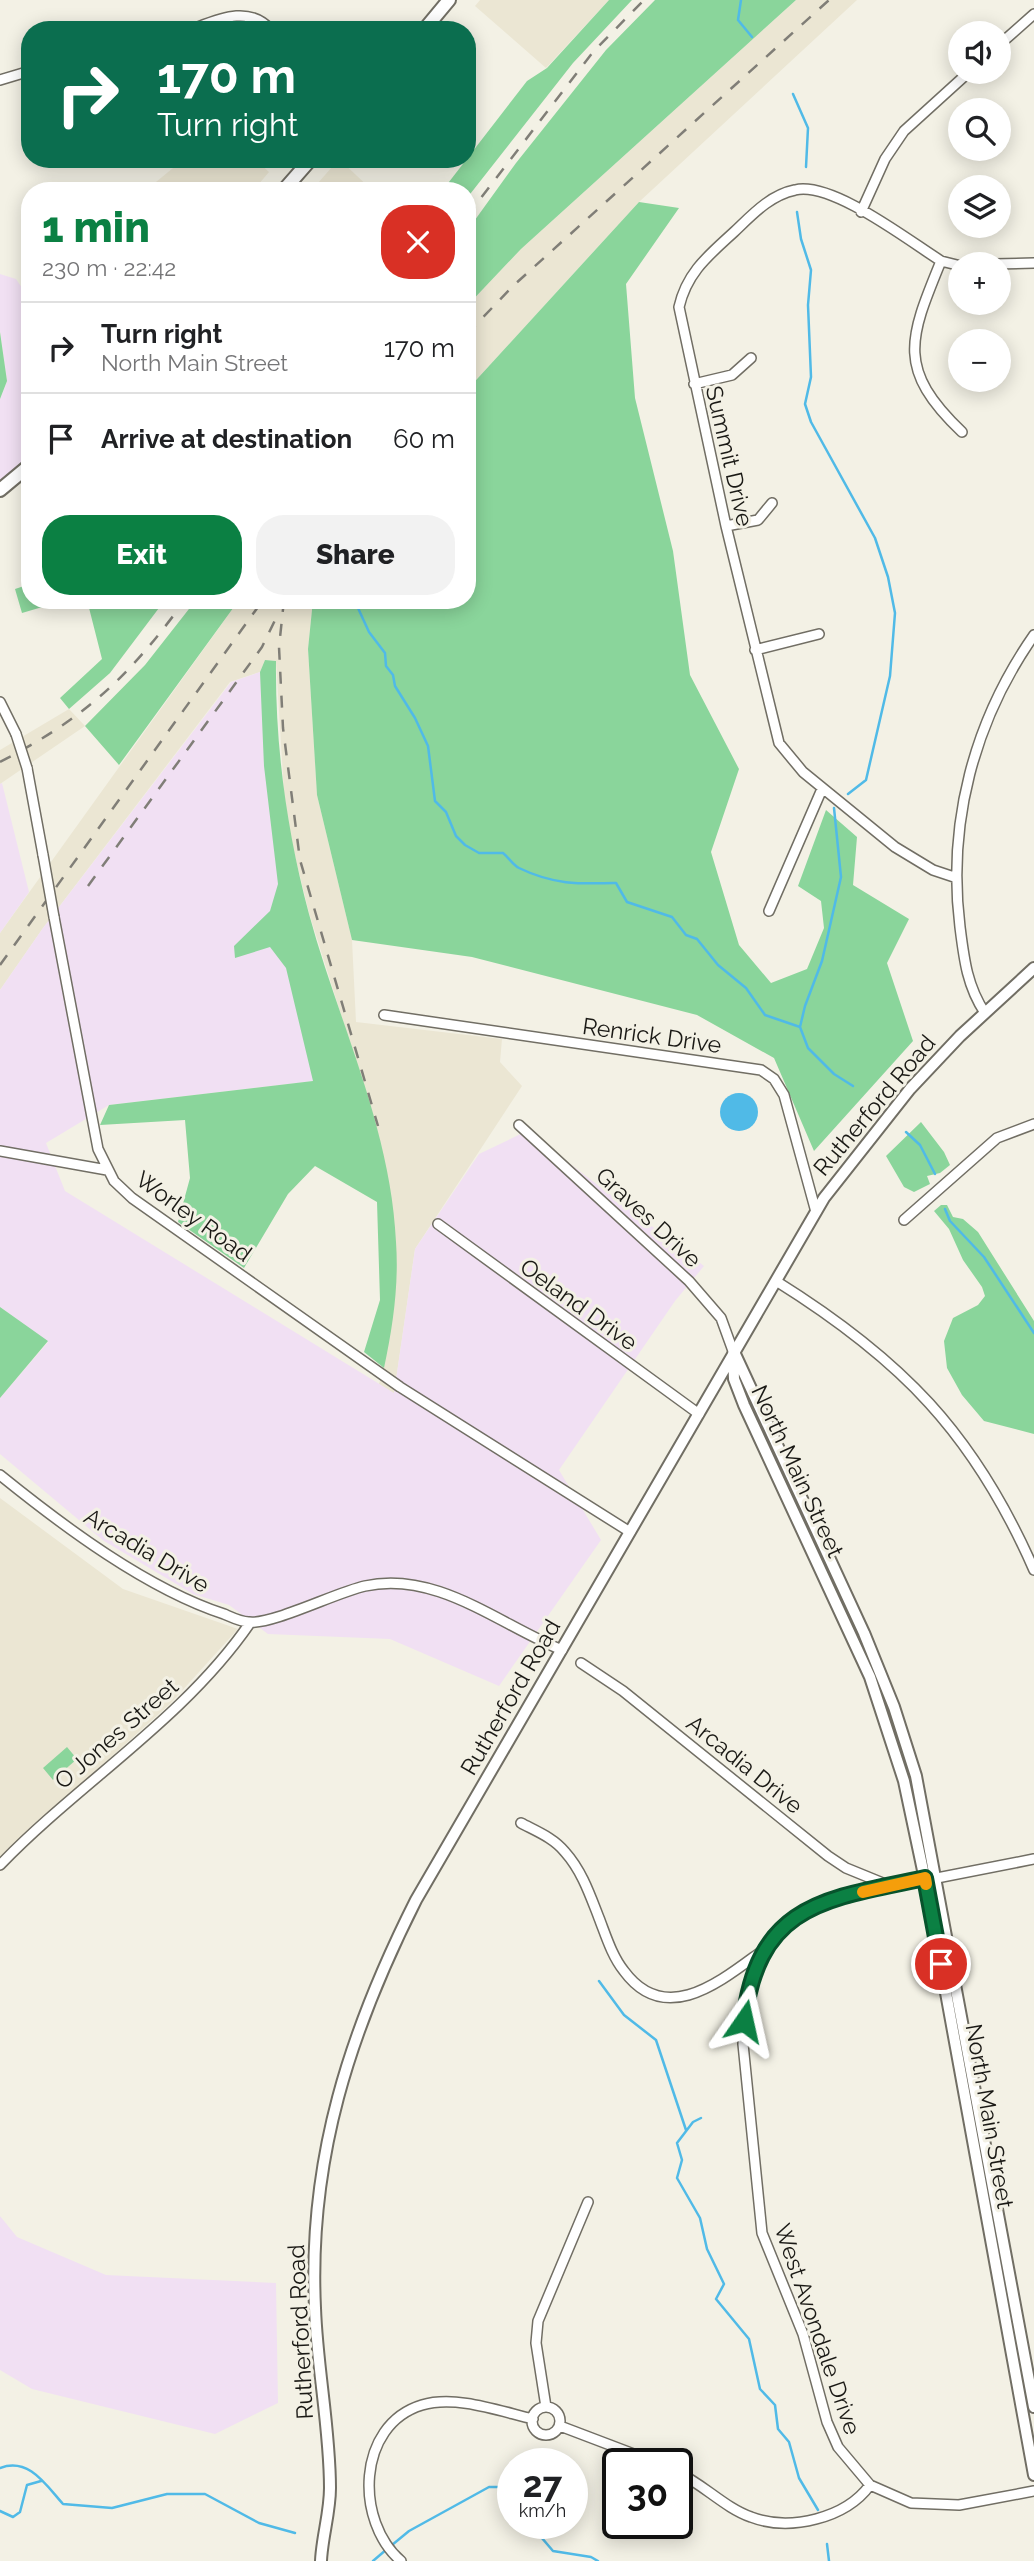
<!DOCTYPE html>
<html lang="en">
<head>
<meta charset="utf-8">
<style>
  :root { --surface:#fff; --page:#f2f2f2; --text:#202124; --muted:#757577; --line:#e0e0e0; --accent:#0b8043 }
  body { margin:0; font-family:Raleway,sans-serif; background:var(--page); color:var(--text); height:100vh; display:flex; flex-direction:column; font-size:26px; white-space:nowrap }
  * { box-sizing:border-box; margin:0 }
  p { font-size:23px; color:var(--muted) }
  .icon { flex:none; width:38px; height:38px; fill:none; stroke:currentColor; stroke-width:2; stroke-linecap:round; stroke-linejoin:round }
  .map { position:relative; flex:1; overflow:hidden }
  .panel { position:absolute; left:21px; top:182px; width:455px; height:427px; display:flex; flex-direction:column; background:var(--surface); border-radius:28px; box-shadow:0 4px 18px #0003 }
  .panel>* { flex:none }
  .banner { position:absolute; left:21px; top:21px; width:455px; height:147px; border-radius:28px; box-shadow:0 4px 18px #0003; background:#0b6e4f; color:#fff; overflow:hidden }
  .fabs { position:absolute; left:948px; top:21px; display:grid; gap:14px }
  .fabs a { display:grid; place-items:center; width:63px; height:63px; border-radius:50%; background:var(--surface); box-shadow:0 4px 18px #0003; font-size:35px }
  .speed { position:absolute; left:497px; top:2448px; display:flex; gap:14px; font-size:35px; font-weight:700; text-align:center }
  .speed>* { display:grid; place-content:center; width:91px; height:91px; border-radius:50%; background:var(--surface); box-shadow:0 4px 18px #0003; line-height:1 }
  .speed small { font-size:18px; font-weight:400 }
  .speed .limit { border:4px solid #111; border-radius:10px; background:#fff; color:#111 }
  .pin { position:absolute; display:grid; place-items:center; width:60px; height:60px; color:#fff; margin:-30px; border:4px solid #fff; border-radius:50%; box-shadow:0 2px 7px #0007 }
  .me { position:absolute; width:77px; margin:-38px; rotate:11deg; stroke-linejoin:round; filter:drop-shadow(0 0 5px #0008) }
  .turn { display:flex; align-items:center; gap:24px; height:147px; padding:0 21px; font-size:32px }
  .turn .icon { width:91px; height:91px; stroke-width:2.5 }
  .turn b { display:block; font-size:49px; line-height:60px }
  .round { display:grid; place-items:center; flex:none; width:74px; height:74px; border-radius:28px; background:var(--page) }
  .head { display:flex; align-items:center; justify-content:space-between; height:119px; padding:0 21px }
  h1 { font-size:42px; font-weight:800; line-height:52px; color:var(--accent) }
  .button { display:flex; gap:14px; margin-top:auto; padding:14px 21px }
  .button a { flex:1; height:80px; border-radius:28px; background:var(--accent); color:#fff; font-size:28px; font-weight:800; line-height:80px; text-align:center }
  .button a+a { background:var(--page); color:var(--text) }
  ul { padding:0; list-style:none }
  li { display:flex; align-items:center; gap:21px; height:91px; padding:0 21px; border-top:2px solid var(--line) }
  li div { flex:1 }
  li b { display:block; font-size:26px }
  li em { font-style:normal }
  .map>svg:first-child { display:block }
  .built { fill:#ebe6d3 }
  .industrial { fill:#f1e0f3 }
  .green { fill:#8ad59b }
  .water { fill:#50bae7 }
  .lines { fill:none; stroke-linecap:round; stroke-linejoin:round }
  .stream { stroke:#50bae7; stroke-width:2.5 }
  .minor-casing { stroke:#716e64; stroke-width:12 }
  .tertiary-casing { stroke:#716e64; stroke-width:14 }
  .secondary-casing { stroke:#716e64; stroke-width:16 }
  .minor { stroke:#fff; stroke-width:9 }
  .tertiary { stroke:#fff; stroke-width:10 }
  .secondary { stroke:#fff; stroke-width:12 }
  .rail { stroke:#807e77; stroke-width:2.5; stroke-dasharray:12 12; stroke-linecap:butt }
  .minor-bridge-casing { stroke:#716e64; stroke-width:12; stroke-linecap:butt }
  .minor-bridge { stroke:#fff; stroke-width:9 }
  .route-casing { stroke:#07532c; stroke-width:18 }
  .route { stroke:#0b8043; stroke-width:12 }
  .slow { stroke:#f59e0b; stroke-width:12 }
  .labels { text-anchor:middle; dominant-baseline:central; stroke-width:6; stroke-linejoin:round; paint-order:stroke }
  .street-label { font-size:23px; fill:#1a1915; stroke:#f3f1e5 }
</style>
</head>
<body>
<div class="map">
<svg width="1034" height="2561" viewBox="0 0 1034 2561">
  <rect width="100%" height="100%" fill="#f3f1e5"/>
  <path class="built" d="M480,0H609L546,68L475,6Z
    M796,0H857L639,202L467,390V306L521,249Z
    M184,159H255L269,172L253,191H145Z
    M339,159L373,191H311Z
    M239,600H313L308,649L317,795L352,940L356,1022L502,1039L500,1062L522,1086L415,1249L394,1394L379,1384L384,1368L389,1187L370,1107L309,913L290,836L284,793L276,661L265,660L260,672L230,682L43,928L0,990V933Z
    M69,709L85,726L0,784V750Z
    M0,1498L123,1589L238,1629L170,1704L0,1857Z"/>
  <path class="industrial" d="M0,274L16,279L30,300V461L0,485V399L7,381L0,331Z
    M260,672L314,1081L109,1105L46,1143L65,1191L394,1393L415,1249L479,1154L527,1131L704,1266L675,1301L559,1470L601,1540L499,1686L390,1639L268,1634L229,1605L193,1594L104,1541L0,1454V1398L48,1342L0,1307V990L43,928L231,682Z
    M2,783L29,892L0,933V784Z
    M0,2216L17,2237L106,2275L276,2283L278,2403L215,2434L32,2389L0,2370Z"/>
  <path class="green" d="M609,0H632L573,63L467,198V191H442L527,81L547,68Z
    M655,0H796L521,249L467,306V231L516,163L606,50Z
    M639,202L679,208L626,284L635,398L673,551L690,675L739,769L711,852L739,945L771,983L807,969L824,928L821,901L798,886L826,810L857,837L853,885L909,919L887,963L913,1041L814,1151L774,1058L697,1015L472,957L352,940L317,795L308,649L313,600H467V390Z
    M0,332L7,381L0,399Z
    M30,584V600H66L22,613L15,589Z
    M87,600H165L110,673L69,709L60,698L102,659Z
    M196,600H239L119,765L85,726L145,665Z
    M265,660L276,661C275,746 287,832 309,914C338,1021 391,1128 396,1242C399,1284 393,1326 384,1368L364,1352L380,1300L377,1202L315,1166L288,1194L244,1268L178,1222L190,1178L185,1120L100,1125L109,1105L313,1081L286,968L270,947L235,958L234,946L270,911L278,884L264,766L260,672Z
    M921,1122L944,1152L950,1165L940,1173L927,1176L930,1184L914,1192L904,1187L886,1156Z
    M941,1205H947L953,1217L963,1219L978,1232L1034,1321V1434L984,1421L962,1395L947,1368L944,1341L953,1318L978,1305L985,1296L982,1287L963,1260L949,1229L934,1211Z
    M0,1307L48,1341L0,1398Z
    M67,1747L77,1759L53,1780L43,1768Z"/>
  <path class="water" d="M720 1112a19 19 0 1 1 38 0a19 19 0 1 1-38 0Z"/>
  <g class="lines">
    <path class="stream" d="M741,0L738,20L752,37
      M793,94L808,128L806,167
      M797,212L801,239L811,270L808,305L811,377L805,404L811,422L875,538L888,577L895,613L890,676L866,780L848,794
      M343,600L358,608L369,632L385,653L386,666L393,675L395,686L415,718L428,746L435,801L446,812L456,836L465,845L479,853H503C509,858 513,865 519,868C554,885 579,884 616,883L627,902L672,917L686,935L697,939L718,965L746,988L765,1015L800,1027
      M834,808L841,877L822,961L805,1006L800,1027L808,1048L834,1074L853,1086
      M906,1132L920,1145L935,1174
      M945,1209L950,1221L984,1257L1034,1333
      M599,1981L624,2015L656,2040L686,2130
      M701,2118L693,2122L677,2143L682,2160L677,2178L700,2218L707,2249L724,2284L716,2299L749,2339L760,2389L775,2405L778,2429L789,2442L799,2478L818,2510
      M0,2468C29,2457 46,2485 63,2504L112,2508L167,2494H205L259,2523L295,2533
      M0,2511L13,2517L20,2512L27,2485L41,2481
      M530,2524L553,2551L591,2557L598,2561
      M827,2544L829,2561
      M392,2545L409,2531L489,2487H501L513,2502
      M373,2561L387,2549"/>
    <g class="minor-casing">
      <path id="minor" d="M190,30C217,20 248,4 271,30
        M999,45L1034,14
        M0,80L30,71
        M861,212L885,159L904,131L969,72
        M941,261C909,339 896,369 962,432
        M994,264L1034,263
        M694,384L732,375L751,358
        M726,526L758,520L772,503
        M755,650L819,634
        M0,702L16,734
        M27,768L43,855
        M954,877L933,870L895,847L803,772L779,743L726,526L679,307C687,272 709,255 734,232C752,215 770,195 795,190C832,181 909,241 941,261L961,266
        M769,911L822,789
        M54,917L98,1149L114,1181L132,1198L400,1387L630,1532
        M985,1013C967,986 964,959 960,927C947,823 974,721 1034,635
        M384,1015L761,1070L774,1079L784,1095L816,1212
        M519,1125L689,1281L721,1318L733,1351
        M0,1151L107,1170
        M904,1220L997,1138L1034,1124
        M438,1224L699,1414
        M776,1281C901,1359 974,1433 1034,1570
        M0,1475C63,1526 147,1589 224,1614C231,1617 241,1622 249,1622C272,1625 337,1592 365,1586C436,1570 500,1625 562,1650
        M581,1663L623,1691L828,1856L846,1868L890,1886
        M521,1823C536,1831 554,1838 565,1852C582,1871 590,1895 599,1918C606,1936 612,1956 624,1971C666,2028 722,1980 762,1951
        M1034,1859L840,1897L805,1910L780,1930L762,1951L746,2004L743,2044L762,2233L803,2334L827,2422L838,2447L870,2485L911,2503L959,2505L1034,2491
        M0,1865C80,1782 184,1719 250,1623
        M546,2407L536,2343L538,2321L588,2202
        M532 2421a14 14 0 1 1 28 0a14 14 0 1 1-28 0Z
        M560,2426L660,2464
        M677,2472C703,2484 725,2508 751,2517C790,2532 846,2518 870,2485
        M401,2561C355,2522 356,2425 422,2405C456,2395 499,2411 533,2419"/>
    </g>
    <g class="tertiary-casing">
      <path id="tertiary" d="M733,1354L734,1379L744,1405L870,1677L904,1781L928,1894L1034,2475
        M735,1354L864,1633L894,1707L916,1776L1034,2407
        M321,2561C322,2537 330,2513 330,2488C330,2428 317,2368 315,2308C308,2159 350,2031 416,1900L824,1198L910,1089L960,1036L1034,968"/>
    </g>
    <g class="secondary-casing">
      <path id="secondary" d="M424,30L449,0
        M283,191L311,159
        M0,490L30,465"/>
    </g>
    <use href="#minor" class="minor"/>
    <use href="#tertiary" class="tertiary"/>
    <use href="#secondary" class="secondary"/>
    <path class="rail" d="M467,216L593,52L644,0
      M467,334L513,286L829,0
      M284,600L279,647L283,728L300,860L378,1126
      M0,762C85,718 129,677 185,600
      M88,886L262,647L278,614
      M0,965L263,600"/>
    <g class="minor-bridge-casing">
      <path id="minor-bridge" d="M16,734L27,768
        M43,855L54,917"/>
    </g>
    <use href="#minor-bridge" class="minor-bridge"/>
  </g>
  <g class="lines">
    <g class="route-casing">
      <path id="route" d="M744,2021C758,1903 826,1899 925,1878L941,1964"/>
    </g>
    <use href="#route" class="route"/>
    <path class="slow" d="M863,1892L925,1878L926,1884"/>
  </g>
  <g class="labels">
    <g class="street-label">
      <text transform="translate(730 456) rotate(77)">Summit Drive</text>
      <text transform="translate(652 1035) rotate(8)">Renrick Drive</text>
      <text transform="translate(874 1105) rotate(-50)">Rutherford Road</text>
      <text transform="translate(194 1216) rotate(36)">Worley Road</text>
      <text transform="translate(649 1217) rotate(43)">Graves Drive</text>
      <text transform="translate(579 1304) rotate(36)">Oeland Drive</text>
      <text transform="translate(798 1471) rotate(65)">North Main Street</text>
      <text transform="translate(147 1550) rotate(31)">Arcadia Drive</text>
      <text transform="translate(510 1697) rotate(-60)">Rutherford Road</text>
      <text transform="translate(116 1733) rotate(-41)">O Jones Street</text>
      <text transform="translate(745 1764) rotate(39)">Arcadia Drive</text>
      <text transform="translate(990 2116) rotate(80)">North Main Street</text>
      <text transform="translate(818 2329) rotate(71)">West Avondale Drive</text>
      <text transform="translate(300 2332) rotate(-93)">Rutherford Road</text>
    </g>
  </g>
</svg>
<div class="fabs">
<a><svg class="icon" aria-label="sound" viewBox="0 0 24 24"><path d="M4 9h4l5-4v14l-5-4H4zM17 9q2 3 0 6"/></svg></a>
<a><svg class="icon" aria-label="search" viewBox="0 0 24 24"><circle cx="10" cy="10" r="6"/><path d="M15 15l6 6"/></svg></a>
<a><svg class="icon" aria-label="layers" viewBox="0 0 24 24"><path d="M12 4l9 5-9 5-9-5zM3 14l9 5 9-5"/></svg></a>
<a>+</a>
<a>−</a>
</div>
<div class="speed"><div>27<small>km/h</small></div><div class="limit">30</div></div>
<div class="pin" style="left:941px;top:1964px;background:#d93025"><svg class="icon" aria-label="arrive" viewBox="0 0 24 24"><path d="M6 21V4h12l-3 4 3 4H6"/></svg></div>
<svg class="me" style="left:744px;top:2021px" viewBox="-20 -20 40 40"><path d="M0-17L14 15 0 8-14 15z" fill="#0b8043" stroke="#fff" stroke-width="4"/></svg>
<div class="banner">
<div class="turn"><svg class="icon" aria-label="right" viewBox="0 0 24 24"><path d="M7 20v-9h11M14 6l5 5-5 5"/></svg><div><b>170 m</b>Turn right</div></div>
</div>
<section class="panel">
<div class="head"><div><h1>1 min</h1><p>230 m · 22:42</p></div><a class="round" style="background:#d93025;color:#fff"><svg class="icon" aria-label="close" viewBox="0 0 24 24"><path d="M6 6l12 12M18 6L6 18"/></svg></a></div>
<ul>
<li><svg class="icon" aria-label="right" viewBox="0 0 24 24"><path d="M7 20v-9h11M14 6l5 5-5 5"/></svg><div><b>Turn right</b><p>North Main Street</p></div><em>170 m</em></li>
<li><svg class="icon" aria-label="arrive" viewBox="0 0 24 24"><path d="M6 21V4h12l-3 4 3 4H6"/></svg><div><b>Arrive at destination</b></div><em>60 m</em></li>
</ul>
<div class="button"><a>Exit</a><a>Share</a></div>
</section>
</div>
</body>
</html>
